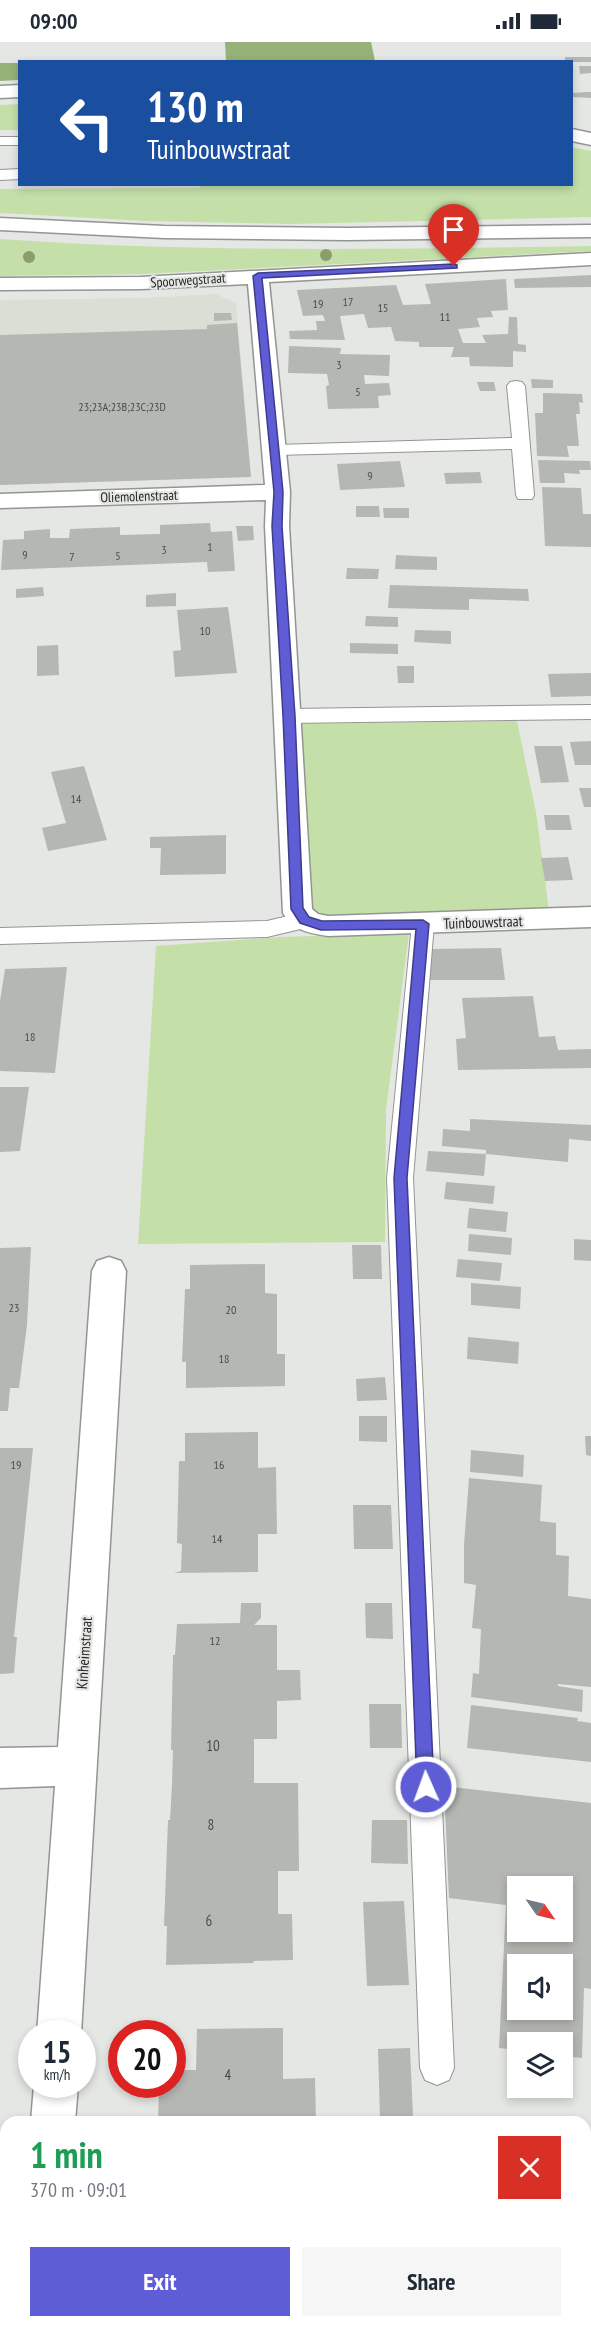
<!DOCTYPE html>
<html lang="en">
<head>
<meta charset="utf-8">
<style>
  :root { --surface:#fff; --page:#f6f6f7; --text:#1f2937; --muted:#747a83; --accent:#5f5dd6 }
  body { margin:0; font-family:"PT Sans Narrow",sans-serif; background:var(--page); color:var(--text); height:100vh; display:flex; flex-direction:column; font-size:22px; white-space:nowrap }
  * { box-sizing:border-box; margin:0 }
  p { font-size:20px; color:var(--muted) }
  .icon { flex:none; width:33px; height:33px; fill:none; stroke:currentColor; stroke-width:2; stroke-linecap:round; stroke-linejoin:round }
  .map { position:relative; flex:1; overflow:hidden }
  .panel { position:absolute; left:0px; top:2074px; width:591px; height:212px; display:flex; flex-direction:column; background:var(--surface); border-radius:18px 18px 0 0; box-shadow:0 3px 9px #0003 }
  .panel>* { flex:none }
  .banner { position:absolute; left:18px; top:18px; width:555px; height:126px; border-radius:0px; box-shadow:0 3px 9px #0003; background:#1a4fa0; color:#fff; overflow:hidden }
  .needle { width:39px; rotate:124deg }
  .buttons { position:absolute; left:507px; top:1834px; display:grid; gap:12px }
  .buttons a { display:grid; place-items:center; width:66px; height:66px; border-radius:0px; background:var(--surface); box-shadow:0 3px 9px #0003; font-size:30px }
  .speed { position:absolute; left:18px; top:1978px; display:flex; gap:12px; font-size:30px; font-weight:700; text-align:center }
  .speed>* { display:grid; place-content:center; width:78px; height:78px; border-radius:50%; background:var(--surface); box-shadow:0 3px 9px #0003; line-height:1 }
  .speed small { font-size:15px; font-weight:400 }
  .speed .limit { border:9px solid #d22; background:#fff; color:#111 }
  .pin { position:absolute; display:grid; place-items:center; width:51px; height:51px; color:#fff; margin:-62px -26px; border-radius:50% 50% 50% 0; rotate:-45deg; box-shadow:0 0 6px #0007 }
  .pin .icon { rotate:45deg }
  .me { position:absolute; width:66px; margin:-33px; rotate:358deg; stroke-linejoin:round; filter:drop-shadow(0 0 4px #0008) }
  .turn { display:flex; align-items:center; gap:21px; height:126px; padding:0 30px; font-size:27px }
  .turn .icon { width:78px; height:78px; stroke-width:2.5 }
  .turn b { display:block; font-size:42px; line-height:51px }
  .round { display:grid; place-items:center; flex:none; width:63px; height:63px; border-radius:0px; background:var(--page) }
  .headline { display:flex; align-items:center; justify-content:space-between; height:102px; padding:0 30px }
  h1 { font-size:36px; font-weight:800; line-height:45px; color:#1e9e55 }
  .primary-button { display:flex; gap:12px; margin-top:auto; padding:12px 30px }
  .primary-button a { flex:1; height:69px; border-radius:0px; background:var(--accent); color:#fff; font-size:24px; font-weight:800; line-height:69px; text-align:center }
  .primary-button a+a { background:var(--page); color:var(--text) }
  .status { display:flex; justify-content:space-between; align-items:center; height:42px; padding:0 30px; background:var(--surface); direction:ltr }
  .status svg { height:16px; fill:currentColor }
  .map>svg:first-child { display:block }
  .built { fill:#d9dfd4 }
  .green { fill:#c4e0a8 }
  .forest { fill:#96b278 }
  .building { fill:#b5b7b3; fill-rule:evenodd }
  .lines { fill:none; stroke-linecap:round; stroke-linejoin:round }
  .service-casing { stroke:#939592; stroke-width:2 }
  .minor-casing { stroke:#939592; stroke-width:3 }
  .motorway-casing { stroke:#939592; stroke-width:3 }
  .service { fill:#fff; fill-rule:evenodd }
  .minor { fill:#fff; fill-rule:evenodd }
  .motorway { fill:#fff; fill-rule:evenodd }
  .tree { fill:#8a9d6a }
  .route { fill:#5f5dd6; stroke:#3e3c8b; stroke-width:1.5 }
  .labels { text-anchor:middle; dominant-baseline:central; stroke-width:4.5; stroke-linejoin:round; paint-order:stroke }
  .number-label { font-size:12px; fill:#4a4c49 }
  .far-street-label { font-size:14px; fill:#272826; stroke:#e5e7e4 }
  .street-label { font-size:15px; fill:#272826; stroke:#e5e7e4 }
  .near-number-label { font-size:15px; fill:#4a4c49 }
</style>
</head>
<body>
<div class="status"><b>09:00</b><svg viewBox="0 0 49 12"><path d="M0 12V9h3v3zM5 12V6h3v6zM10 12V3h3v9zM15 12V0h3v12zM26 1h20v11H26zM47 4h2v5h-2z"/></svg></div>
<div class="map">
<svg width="591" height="2285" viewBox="0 0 591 2285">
  <rect width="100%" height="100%" fill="#e5e7e4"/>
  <path class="built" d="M216,252L236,261L251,435L0,443V258L144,256Z"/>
  <path class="green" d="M19,62V88H0V63Z
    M572,105L591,109V175L291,182L146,179L0,171V147L199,146L201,142H572Z
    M0,197C197,211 394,207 591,204V209L144,232L0,234Z
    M517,679L536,770L549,869L322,874L311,867L298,682Z
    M409,891L386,1068L385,1200L138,1202L156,904L281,895Z"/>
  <path class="forest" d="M225,0H371L375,19H226Z
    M0,21H19V38L0,39Z"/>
  <path class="building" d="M565,15H591V20H565Z
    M579,24H591V31L580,32Z
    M587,50H591V56L572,55V51Z
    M591,233V245L515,246L514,237Z
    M506,237L508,268L491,269L493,275L477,276L480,285L458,287L463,301H486L482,293L508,292L509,275H517L518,302L526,303V310L513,309V325L470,324L469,315H451L454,305H419V300L395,299L391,285L368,286L364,272L340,274L345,298L290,297L289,289L317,288L316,279H325L323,273L303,274L297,248L396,243L403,263L431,262L425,242Z
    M214,271H231L232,278L214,279Z
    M237,281L251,435L0,443V293L207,287V283Z
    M289,304L341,306L340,312L390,313L389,334L364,333L365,342L389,341L391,353L378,354L379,366L328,367L326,344L329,343L327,332L288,331Z
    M531,337L553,338V346H532Z
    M477,340H494L496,349H480Z
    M543,351L582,352L583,361L579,360L580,372H576L579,404H567L569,415L537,414L535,371H543Z
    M538,418L590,419L591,428H579L580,432L564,431L565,441H540Z
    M400,419L405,445L340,448L337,422Z
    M480,430L482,441L446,442L444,431Z
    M542,445L581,446L583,472H591V505L545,504Z
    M356,464H379L380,475H356Z
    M383,466H409V476H384Z
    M210,481L211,490L232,489L235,529L208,530L207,520L1,528L3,498L24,497V489L50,487V496H69L70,487L120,485V493L160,492V483Z
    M236,484H253L254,498L238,499Z
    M396,513L437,515V528L395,527Z
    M347,526L379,527L378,537H346Z
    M390,543L528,547L529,559L469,557V568L388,566Z
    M43,545L44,554L16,556V547Z
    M176,551V564L146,565V553Z
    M228,565L237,631L175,635L173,609L181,608L177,568Z
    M366,574L398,575V585L365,584Z
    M415,588L451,589V602L414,600Z
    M350,601L398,602V612L350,611Z
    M58,603L59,633L37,634V604Z
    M397,624H414V641H398Z
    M591,631V654L551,655L548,632Z
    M591,699V723H575L570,700Z
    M534,704H562L569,740L541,741Z
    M84,724L107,798L48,809L42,786L66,781L51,730Z
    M579,746H591V765H584Z
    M544,773H569L572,788H546Z
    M226,793V832L160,833L161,806H150V795Z
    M568,815L573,838L545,839L541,816Z
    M501,906L505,938H428L430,907Z
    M67,925L55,1031L0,1029V959L5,927Z
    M533,954L539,995L555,994L558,1008L591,1007V1026L458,1028L456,997L466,996L462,956Z
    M0,1045H29L20,1109L0,1110Z
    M470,1077L591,1083V1099L569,1097L568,1120L486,1112V1108L442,1104L443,1087L470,1089Z
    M428,1109L486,1112L484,1134L426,1129Z
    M446,1140L495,1144L493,1162L444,1157Z
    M469,1166L508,1170L506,1190L467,1186Z
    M469,1192L512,1196L511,1213L468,1209Z
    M574,1197L591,1198V1219L574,1218Z
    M352,1203H381L382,1237H353Z
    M31,1205L27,1283L19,1346H10L8,1369H0V1206Z
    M458,1217L502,1221L500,1239L456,1235Z
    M265,1222V1251L277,1252V1312H285V1344L186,1346V1320H182L185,1247H190V1223Z
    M471,1241L521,1245L520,1267L471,1263Z
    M468,1295L519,1300L518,1322L467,1317Z
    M385,1335L387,1358L357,1359L356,1337Z
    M359,1374H387V1400L359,1399Z
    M258,1390V1426L276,1425L277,1492H258V1530L174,1531L181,1529L182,1502L177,1501L179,1419H185V1391Z
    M585,1394H591V1414L586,1413Z
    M0,1406H33L14,1595H17L14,1631L0,1632Z
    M471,1408L524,1413L523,1435L470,1430Z
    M469,1436L542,1443L540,1479L556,1481V1513L569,1514L568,1554L591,1557V1645L558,1642V1644L583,1648L582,1670L471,1655L473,1631L479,1632L481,1587L472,1586L476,1543L464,1541V1503Z
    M353,1463H391L393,1507H354Z
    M241,1561H261V1576L254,1583H277V1628H300L301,1658L277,1659V1697H254V1741H298L299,1829H278V1872H292L293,1918L254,1919L253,1921L166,1923L167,1884H164L168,1778H170L172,1743L173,1708H171L173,1613H175L177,1582L240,1581Z
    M365,1561H392L393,1597L366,1596Z
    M369,1662H401L402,1706H370Z
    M471,1663L578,1676L577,1679L591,1681V1720L467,1706Z
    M444,1744L591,1761V1947L584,1946L582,2016L562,2014V2001H518V2008L499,2006L506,1863L449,1856ZM518,1845H562V1890H518ZM518,1923H562V1968H518Z
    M372,1778H407L408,1822L371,1821Z
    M404,1859L409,1943L367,1944L363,1860Z
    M283,1986V2037L315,2036L316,2080H158L159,2043H172V2028H196L197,1987Z
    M410,2006L413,2075L380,2076L378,2007Z"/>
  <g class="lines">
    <g class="service-casing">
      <path id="service" d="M0,95H20V103H0Z
        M20,127V137L0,138V128Z
        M516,339L522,340L525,344L534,453L532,457H518L516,453L512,407L276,413L270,412L267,408L270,404L276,403L512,396L507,344L510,340Z
        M591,663V677L289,681L282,679L279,674L282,669L289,667Z
        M305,870L313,872L316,878L313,884L267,895L0,902V886L267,879Z
        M423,874L431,876L434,882L413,1136L454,2026L449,2038L437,2043L425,2038L420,2026L387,1136L412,882L415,876Z"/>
    </g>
    <g class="minor-casing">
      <path id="minor" d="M591,211V223L269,240L290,450L289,484L312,867L318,872L328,874L591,865V885L328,894C309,891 294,889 283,871L265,484L266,458L0,466V452L265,443L248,242L141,247L0,248V236L141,235Z
        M109,1215L121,1219L126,1229L81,1992H37L55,1744L0,1746V1706L58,1705L92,1229L97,1219Z
        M34,2043H78L75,2080H31Z
        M585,2258H591V2285H459L461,2280H585Z
        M53,2280H107L109,2285H55Z"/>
    </g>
    <g class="motorway-casing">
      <path id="motorway" d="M20,43V55L0,56V44Z
        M572,87L591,91V103L572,99Z
        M0,176L164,184L347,186L591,183V195L347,198L164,196L0,188Z"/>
    </g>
    <use href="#service" class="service"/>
    <use href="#minor" class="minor"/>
    <use href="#motorway" class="motorway"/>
  </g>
  <g class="tree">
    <circle cx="326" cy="213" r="6"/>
    <circle cx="29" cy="215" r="6"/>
  </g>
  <path class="route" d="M454,222L457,223V226L262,236L283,450L282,484L295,674L303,866L309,875L322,879L423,878L429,882L407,1136L434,1745L432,1751L426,1753L420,1751L417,1745L394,1136L416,887L321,888L300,881L291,867L283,674L272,484L274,450L253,234L258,231Z"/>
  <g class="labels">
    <g class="number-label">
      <text x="348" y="259">17</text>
      <text x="318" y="261">19</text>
      <text x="383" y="265">15</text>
      <text x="445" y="274">11</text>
      <text x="339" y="322">3</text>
      <text x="358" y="349">5</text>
      <text x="122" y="364">23;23A;23B;23C;23D</text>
      <text x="370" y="433">9</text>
      <text x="210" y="504">1</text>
      <text x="164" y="507">3</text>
      <text x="25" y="512">9</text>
      <text x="118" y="513">5</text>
      <text x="72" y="514">7</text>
      <text x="205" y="588">10</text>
      <text x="76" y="756">14</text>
      <text x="30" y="994">18</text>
      <text x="14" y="1265">23</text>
      <text x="231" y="1267">20</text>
      <text x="224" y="1316">18</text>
      <text x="16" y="1422">19</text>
      <text x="219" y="1422">16</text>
      <text x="217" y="1496">14</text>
      <text x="215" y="1598">12</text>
    </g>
    <g class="far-street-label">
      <text transform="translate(188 238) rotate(-4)">Spoorwegstraat</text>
      <text transform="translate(139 454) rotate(-2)">Oliemolenstraat</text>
    </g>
    <g class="street-label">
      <text transform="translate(483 880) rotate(-2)">Tuinbouwstraat</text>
      <text transform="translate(84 1611) rotate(-86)">Kinheimstraat</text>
    </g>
    <g class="near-number-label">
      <text x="213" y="1703">10</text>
      <text x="211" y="1782">8</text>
      <text x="209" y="1878">6</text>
      <text x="228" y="2032">4</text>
    </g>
  </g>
</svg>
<div class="buttons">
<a><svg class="needle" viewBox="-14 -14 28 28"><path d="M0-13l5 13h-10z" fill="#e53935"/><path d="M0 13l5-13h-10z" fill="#747a83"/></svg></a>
<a><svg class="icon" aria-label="sound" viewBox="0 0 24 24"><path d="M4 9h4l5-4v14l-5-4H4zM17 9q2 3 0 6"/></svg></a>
<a><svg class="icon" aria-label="layers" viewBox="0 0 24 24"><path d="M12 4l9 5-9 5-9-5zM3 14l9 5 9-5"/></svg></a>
</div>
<div class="speed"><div>15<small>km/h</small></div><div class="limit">20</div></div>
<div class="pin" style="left:454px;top:224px;background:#d93025"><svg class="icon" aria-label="arrive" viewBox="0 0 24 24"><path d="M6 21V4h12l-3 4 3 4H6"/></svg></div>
<svg class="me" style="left:426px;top:1745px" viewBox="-20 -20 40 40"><circle r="17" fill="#5f5dd6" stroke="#fff" stroke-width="3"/><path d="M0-11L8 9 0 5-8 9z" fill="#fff"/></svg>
<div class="banner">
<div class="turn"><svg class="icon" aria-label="left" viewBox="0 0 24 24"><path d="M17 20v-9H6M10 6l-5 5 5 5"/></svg><div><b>130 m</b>Tuinbouwstraat</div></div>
</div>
<section class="panel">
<div class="headline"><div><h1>1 min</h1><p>370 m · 09:01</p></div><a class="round" style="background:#d93025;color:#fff"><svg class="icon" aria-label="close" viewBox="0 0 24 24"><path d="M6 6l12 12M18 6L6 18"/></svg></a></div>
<div class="primary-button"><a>Exit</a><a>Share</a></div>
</section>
</div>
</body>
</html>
